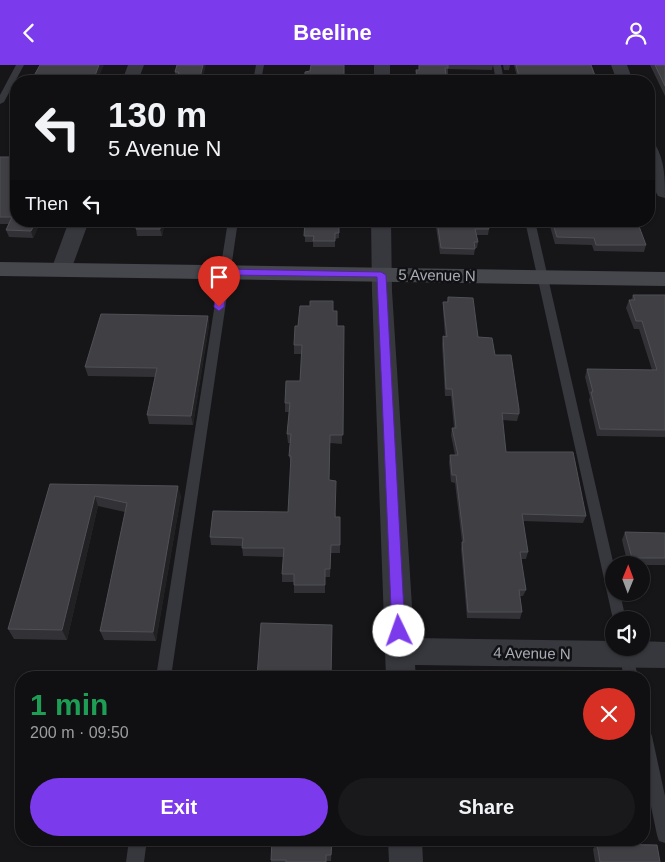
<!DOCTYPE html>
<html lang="en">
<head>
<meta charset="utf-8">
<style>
  :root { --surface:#101012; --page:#19191b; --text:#f1f3f6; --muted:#9c9d9f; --line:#303032; --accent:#7c3aed }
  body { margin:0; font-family:Helvetica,sans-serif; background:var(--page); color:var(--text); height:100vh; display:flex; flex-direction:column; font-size:19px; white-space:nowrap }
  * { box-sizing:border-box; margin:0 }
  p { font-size:16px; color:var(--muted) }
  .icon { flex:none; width:28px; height:28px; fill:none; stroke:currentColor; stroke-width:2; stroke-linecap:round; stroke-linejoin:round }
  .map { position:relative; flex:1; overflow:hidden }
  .panel { position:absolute; left:15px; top:606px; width:635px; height:175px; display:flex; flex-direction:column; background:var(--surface); border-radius:20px; box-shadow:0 1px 4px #0004,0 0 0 1px var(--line) }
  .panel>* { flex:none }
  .hud { position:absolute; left:10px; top:10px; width:645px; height:152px; border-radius:20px; box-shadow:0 1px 4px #0004,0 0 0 1px var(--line); background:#101012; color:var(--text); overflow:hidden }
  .needle { width:32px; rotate:1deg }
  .controls { position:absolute; left:605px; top:491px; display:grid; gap:10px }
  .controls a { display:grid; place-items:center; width:45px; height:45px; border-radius:50%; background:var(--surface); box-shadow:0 1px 4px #0004,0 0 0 1px var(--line); font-size:25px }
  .pin { position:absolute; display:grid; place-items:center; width:42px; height:42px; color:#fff; margin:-51px -21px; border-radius:50% 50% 50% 0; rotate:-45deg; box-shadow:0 0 5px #0007 }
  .pin .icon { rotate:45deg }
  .me { position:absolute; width:55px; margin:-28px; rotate:357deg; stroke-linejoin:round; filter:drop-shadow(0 0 4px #0008) }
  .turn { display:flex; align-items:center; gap:18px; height:105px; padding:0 15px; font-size:22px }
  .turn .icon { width:65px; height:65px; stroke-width:2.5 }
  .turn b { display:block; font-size:35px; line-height:42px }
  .then { display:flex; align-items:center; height:48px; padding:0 15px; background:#0003; gap:10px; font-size:19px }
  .round { display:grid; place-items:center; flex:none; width:52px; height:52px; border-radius:26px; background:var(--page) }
  .summary { display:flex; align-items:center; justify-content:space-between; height:85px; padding:0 15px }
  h1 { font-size:30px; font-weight:700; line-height:38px; color:#1e9e55 }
  .cta { display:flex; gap:10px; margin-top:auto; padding:10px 15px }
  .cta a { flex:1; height:58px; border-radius:30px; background:var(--accent); color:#fff; font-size:20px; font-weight:700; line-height:58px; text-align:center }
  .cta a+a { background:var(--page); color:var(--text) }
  header { display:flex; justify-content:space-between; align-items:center; height:65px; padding:0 15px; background:var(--accent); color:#fff; font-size:22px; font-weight:700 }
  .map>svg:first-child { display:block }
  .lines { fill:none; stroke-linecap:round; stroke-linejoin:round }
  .lane { fill:#37383d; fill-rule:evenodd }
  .street { fill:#37383d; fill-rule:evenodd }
  .secondary { fill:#45474d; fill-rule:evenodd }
  .wall { fill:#323236 }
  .shaded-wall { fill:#212124 }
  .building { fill:#3f3f44; stroke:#4f5156 }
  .route { fill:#7c3aed; stroke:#51269a }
  .labels { text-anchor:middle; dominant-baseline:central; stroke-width:5; stroke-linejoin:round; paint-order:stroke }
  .street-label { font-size:15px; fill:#a8adb8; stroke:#111113 }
</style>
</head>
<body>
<header><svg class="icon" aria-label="back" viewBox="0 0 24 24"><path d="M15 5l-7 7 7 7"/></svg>Beeline<svg class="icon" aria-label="person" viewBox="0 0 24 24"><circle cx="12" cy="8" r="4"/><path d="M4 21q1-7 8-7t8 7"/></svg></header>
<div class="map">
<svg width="665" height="797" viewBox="0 0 665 797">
  <rect width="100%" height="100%" fill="#161618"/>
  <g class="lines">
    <path class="lane" d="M16,0H24L4,37L0,39V30Z
      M256,0H264L261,16H253Z
      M493,0H501L504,16H496Z
      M228,156H238L171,612H156Z
      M525,156H535L614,501V528H620L626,555H614V559Z
      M619,582H631L638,612H624L618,586Z
      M644,663L650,666L652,671L665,731V778L659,776L657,770L644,708Z
      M129,775H147L144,797H126Z"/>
    <path class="street" d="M128,0H144L138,16H122Z
      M374,0H390V16H374Z
      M611,0H627L633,16H617Z
      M649,78L655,79C665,96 665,114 665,133L658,131C648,115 648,96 649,78Z
      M69,156H89L71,205L68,209L61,211L54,209L51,205Z
      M371,156H391L392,226L414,573L614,576V582H641V576L665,577V603L415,600L416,612H386L372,226Z
      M388,775H422L423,797H389Z"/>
    <path class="secondary" d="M0,197L665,207V221L0,211Z"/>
  </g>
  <path class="wall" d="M177,0L202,16L176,14L175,7Z
    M419,0H493L492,5L448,4V9H446L447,16H416V5H419Z
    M503,0H510L509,5H504Z
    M514,0H591L597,16H518Z
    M650,0H665V31Z
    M0,92L41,156L33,173L9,172L6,165L9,159H0Z
    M138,156H165L162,171H137L136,164Z
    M305,156H345V161H339V173L335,174V182H313V177H305Z
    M437,156L489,164L488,170H476L478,177L477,183H475L474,190L440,189L436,162Z
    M550,156H637L646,180L644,187L594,186L592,180L555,179L549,158Z
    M633,230H665V372L597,371L589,335L590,332L585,312L587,304L652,305L639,264H634L626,243L629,235H631Z
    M448,232L478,272L495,290L519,349L517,356L502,355L506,387L586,451L583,458L523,456L528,487L526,494H521L526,525L523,531H520L522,547L520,554L467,553L461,484L462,477L455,418L451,417L449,397L450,390H455L451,370L452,363H454L451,331H445L442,279L443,271L445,272L443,245V237H447Z
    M333,246L337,261H344L342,379L330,378L329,415L336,452H340V488H331L330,512H325V528H294V517H282V509L283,492L243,491L242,481L211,480L210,472L288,447L291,399L289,391L290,378H288L287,369L289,347H285V338L300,316L302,289H294V280L298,261Z
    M208,251L209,260L193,360L149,359L147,350L155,312L88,311L85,302Z
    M50,419L181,431L156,576L104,575L100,566L125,447L98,441L67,575L14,574L8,564Z
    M625,467L665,468V500H628L622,475Z
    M332,775L331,796H326V797H271V795Z
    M597,779L660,797H595L593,784Z"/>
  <path class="shaded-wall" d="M99,0H104L97,16H93Z
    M203,0H206L202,16H199Z
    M36,156H41L33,173L31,166Z
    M162,156H165L162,171L160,164Z
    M208,251L209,260L193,360L191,351Z
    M178,421L181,431L156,576L153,567Z
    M95,431L98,441L67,575L62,565Z"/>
  <path class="building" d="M40,0H99L93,16H31Z
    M177,0H203L199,16H176L179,7H175Z
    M311,0H344V16H305V7L310,6Z
    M419,0H448V3H445L447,16H417L416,5H419Z
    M516,0H591L597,16H556L555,15H520Z
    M655,0H665V21Z
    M0,92H16V156H36L31,166L6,165L12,152H0Z
    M138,156H162L160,164H136Z
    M305,156H339V168H335V176H313L314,171H304Z
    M437,156H486L489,164H475L478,177H474L475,184L441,183Z
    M552,156H637L646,180H596L594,173L557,172Z
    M633,230H665V365L600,364L591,327H593L587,304L657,305L642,256H636L629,235H635Z
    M448,232L473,233L478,272L492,273L495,290H511L519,344V349L502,348L506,387H573L586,451L522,449L528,487H520L526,525H519L522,547H468L462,477H464L456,410H452L450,390H458L452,363H456L452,324H446L443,271L447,272L443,237H448Z
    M310,236H333V246H337V261H344L343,370H330L329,415L336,416L335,452H340V480H331L330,504H325V520H294V509H282L284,483H242L243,473L210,472L213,446L288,447L291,391H289L291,369H287L290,338H285L286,316H300L302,280H294L295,261H298L300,241H310Z
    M101,249L208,251L191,351L147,350L157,303L85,302Z
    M50,419L178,421L153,567L100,566L127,438L95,431L62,565L8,564Z
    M625,467L665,468V493H632Z
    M261,558L332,560L331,612H257Z
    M272,775H332L331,790H326V797H286V795H271Z
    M597,779L657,780L660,797H600Z"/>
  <path class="route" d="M225,204L381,207L386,210L405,566L403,570L399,571L394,570L392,566L377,212L229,210L224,242L219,246L214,242L220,207Z"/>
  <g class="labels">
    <g class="street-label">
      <text transform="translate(437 210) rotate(1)">5 Avenue N</text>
      <text transform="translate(532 588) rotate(1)">4 Avenue N</text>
    </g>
  </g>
</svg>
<div class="controls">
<a><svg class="needle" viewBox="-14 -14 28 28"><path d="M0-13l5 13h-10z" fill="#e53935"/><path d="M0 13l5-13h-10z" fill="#9c9d9f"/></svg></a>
<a><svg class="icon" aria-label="sound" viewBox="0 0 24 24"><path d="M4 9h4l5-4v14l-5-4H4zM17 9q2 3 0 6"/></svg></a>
</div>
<div class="pin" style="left:219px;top:242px;background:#d93025"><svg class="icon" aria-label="arrive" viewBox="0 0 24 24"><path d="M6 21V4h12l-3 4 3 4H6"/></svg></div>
<svg class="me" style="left:399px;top:566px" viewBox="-20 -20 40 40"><circle r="19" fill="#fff"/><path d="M0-13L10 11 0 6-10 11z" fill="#7c3aed"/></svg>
<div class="hud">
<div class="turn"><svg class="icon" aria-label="left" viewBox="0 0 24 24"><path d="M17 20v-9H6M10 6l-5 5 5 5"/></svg><div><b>130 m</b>5 Avenue N</div></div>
<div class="then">Then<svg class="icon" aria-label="left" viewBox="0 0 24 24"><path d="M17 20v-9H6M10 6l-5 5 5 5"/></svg></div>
</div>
<section class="panel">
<div class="summary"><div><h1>1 min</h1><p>200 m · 09:50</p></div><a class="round" style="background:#d93025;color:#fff"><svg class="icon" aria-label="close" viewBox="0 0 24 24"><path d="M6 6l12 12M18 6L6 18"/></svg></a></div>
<div class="cta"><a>Exit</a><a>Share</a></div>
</section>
</div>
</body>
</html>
